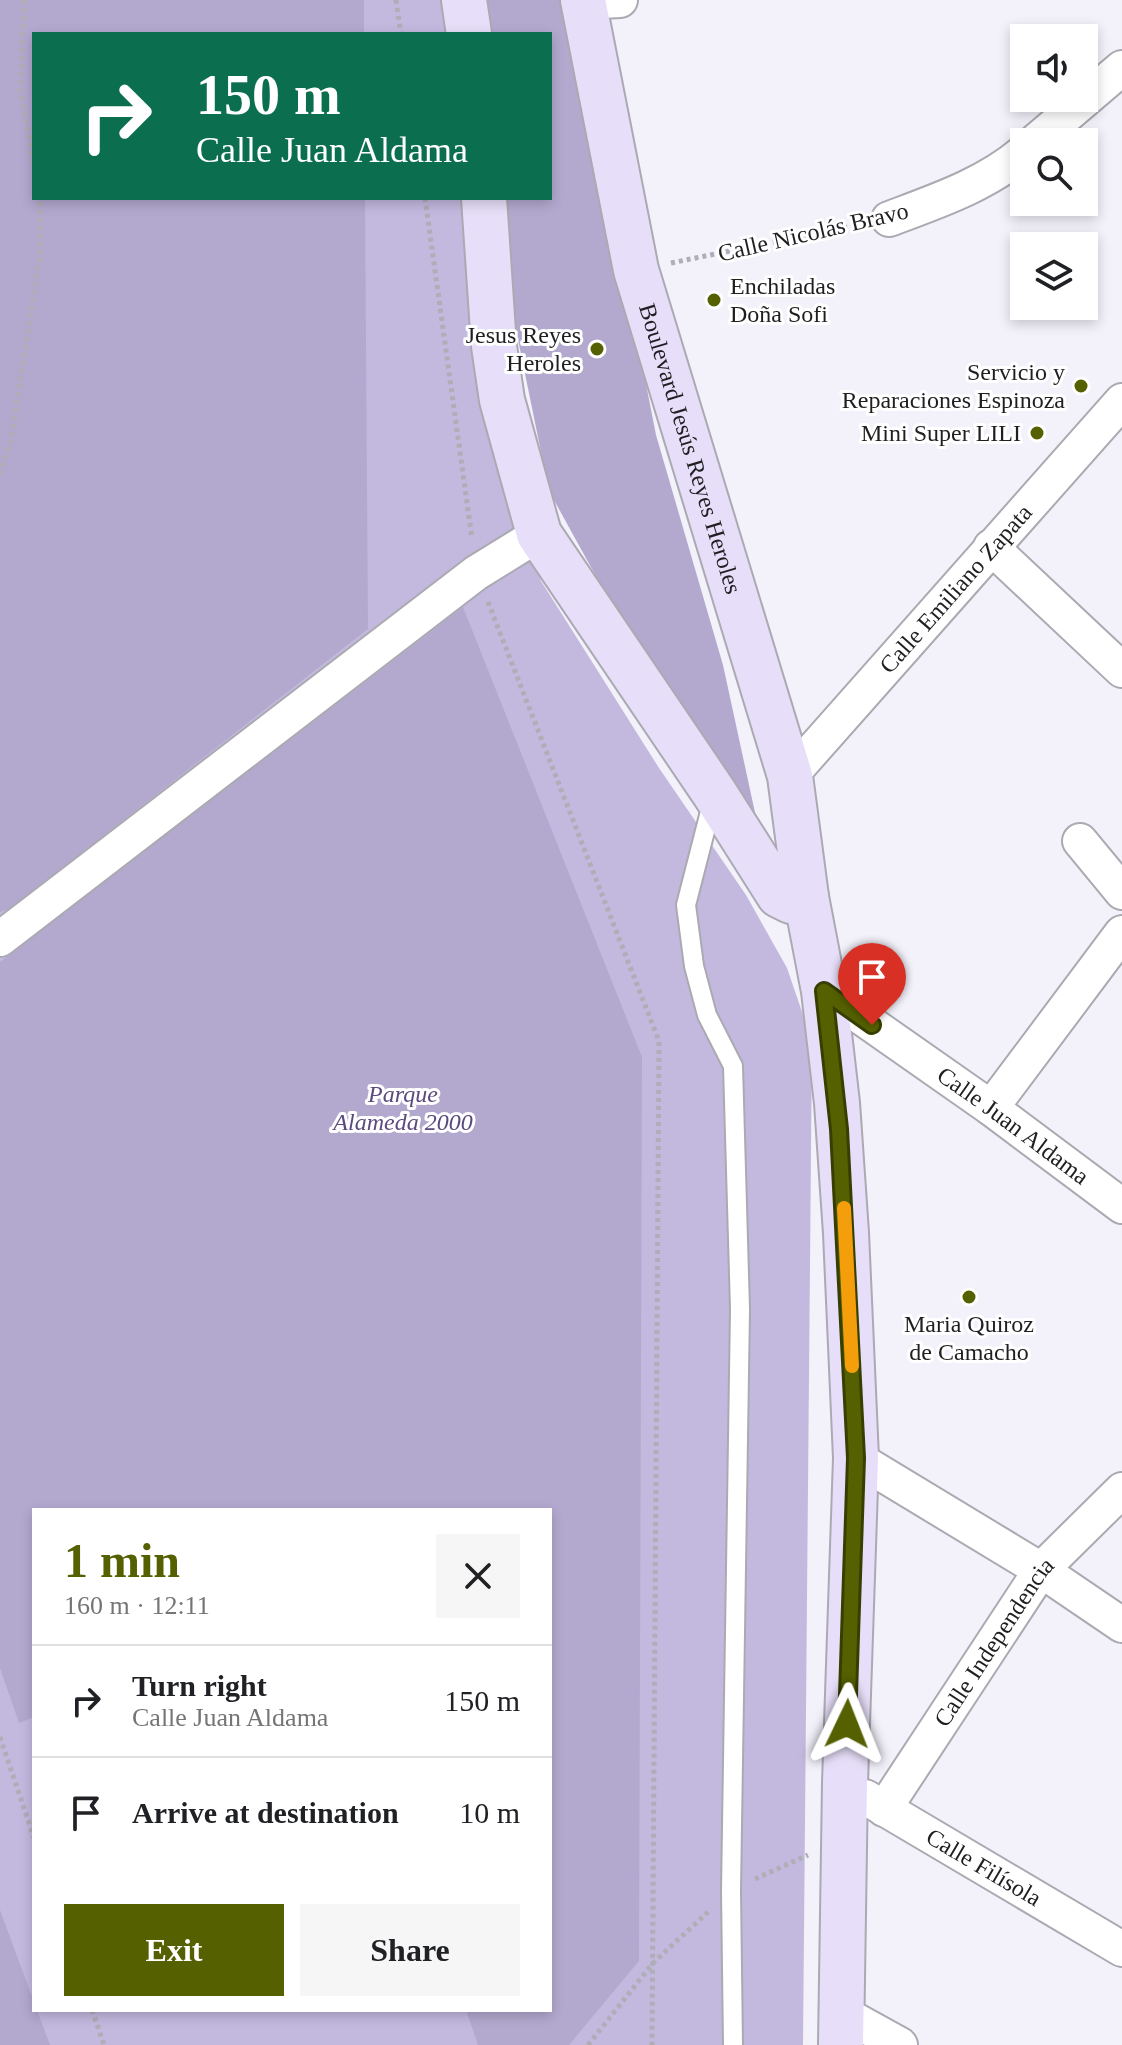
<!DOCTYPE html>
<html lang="en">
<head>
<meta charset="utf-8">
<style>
  :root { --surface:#fff; --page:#f6f6f6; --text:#202124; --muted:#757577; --line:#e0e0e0; --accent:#556100 }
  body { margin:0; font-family:Georgia,serif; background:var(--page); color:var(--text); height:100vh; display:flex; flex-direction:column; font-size:30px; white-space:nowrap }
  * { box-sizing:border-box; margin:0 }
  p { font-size:26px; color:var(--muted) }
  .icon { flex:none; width:44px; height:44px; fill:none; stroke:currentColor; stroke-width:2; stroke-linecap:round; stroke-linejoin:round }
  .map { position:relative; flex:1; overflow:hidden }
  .side { position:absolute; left:32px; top:1508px; width:520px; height:504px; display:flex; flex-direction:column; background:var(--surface); border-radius:0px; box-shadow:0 4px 12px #0003 }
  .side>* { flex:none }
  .top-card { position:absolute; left:32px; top:32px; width:520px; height:168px; border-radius:0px; box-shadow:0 4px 12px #0003; background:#0b6e4f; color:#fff; overflow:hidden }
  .fabs { position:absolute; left:1010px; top:24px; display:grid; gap:16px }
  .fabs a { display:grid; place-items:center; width:88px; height:88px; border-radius:0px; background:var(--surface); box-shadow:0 4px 12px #0003; font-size:40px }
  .pin { position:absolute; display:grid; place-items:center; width:68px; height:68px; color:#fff; margin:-82px -34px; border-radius:50% 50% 50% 0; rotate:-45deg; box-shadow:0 0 8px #0007 }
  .pin .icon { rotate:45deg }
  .me { position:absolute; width:88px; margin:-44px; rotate:2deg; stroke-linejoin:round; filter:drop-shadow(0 0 6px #0008) }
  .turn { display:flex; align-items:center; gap:28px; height:168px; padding:0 32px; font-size:36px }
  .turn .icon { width:104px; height:104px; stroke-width:2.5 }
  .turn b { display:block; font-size:56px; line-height:68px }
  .round { display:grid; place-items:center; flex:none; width:84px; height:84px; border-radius:0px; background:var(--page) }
  .headline { display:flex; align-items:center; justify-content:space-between; height:136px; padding:0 32px }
  h1 { font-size:48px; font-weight:700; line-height:60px; color:var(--accent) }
  .cta { display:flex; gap:16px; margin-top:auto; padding:16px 32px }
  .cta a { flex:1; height:92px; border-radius:0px; background:var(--accent); color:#fff; font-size:32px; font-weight:700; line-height:92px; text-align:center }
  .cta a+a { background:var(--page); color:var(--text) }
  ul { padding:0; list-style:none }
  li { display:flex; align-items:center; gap:24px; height:112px; padding:0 32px; border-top:2px solid var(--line) }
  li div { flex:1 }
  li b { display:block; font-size:30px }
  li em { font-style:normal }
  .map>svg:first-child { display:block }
  .green { fill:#c3b9df; fill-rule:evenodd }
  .forest { fill:#b3a9cf }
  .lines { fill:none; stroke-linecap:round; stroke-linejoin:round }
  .service-casing { stroke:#aba9b1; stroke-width:22 }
  .minor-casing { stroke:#aba9b1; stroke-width:38 }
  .secondary-casing { stroke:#aba9b1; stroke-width:48 }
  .path { stroke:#afadb5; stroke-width:5; stroke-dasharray:4 4; stroke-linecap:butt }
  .service { stroke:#fff; stroke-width:18 }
  .minor { stroke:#fff; stroke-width:34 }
  .secondary { stroke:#e7dff9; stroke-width:44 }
  .route-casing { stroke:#373f00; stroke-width:20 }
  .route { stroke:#556100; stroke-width:14 }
  .slow { stroke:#f59e0b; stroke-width:14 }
  .poi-dot { fill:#556100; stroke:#fff; stroke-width:3 }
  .labels { text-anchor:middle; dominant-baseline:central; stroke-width:6; stroke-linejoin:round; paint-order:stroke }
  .street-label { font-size:24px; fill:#1f1e21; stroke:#fff }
  .poi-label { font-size:24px; fill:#1f1e21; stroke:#fff; text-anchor:end }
  .park-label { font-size:24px; font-style:italic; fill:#5b4a7e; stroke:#fff }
</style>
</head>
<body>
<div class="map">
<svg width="1122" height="2045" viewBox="0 0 1122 2045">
  <rect width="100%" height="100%" fill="#f3f1fa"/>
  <path class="green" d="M0,0H456L462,34H34V198H471L479,378L541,581L659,768L746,895L787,968L812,1041L803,2045H0ZM34,1510H550V2010H34Z"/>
  <path class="forest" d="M0,0H364V34H34V198H365L368,629L11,908L0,912Z
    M484,0H571L656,435L723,665L759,831L641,658L549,491L513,315L502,198H550V34H486Z
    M463,607L642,1057L639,1961L569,2045H478L466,2010H550V1510H34V1717L19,1723L0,1668V962Z
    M0,1910L34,2002V2010H37L50,2045H0Z"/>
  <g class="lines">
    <g class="service-casing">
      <path id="service" d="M713,800L686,905L694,966L707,1015L733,1066L740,1309L731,1891L733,2045"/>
    </g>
    <g class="minor-casing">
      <g id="minor">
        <path d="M583,2L620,0"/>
        <path d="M1035,142L1122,68"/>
        <path d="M889,219C937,201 985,185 1024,152"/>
        <path d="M991,547L1122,670"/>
        <path id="s1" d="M790,776L1122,401"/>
        <path d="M1080,841L1122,892"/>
        <path d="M0,939L476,573L539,534"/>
        <path id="s2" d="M824,991L991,1108L1122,1206"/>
        <path d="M991,1108L1122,933"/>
        <path d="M856,1458L1041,1570L1122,1625"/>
        <path id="s3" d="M865,1797L1122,1949"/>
        <path id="s4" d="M884,1809L1041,1570L1122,1490"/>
        <path d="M842,2013L900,2045"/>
      </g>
    </g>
    <g class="secondary-casing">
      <g id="secondary">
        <path d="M464,0L469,34"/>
        <path id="s5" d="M583,0L636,270L790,776L806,897L824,991L837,1103L846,1233L856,1458L845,1783L841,2045"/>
        <path d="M484,198L494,346L502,400L539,534L715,794L779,895L791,901L806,897"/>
      </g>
    </g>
    <path class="path" d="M24,0L20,91L34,166
      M396,0L401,34
      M425,198L472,539
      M671,263L857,225
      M0,474L11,440L40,255V198
      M488,602L659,1041L652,2045
      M0,1737L34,1838
      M755,1879L808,1855
      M92,2010L104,2045
      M588,2045L653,1963L708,1912"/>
    <use href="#service" class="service"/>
    <use href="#minor" class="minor"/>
    <use href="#secondary" class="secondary"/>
  </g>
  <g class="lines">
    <g class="route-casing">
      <path id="route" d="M847,1724L856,1458L839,1129L824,991L872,1025"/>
    </g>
    <use href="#route" class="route"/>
    <path class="slow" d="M844,1208L852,1366"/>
  </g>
  <g class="poi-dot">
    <circle cx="714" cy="300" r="8"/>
    <circle cx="597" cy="349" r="8"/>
    <circle cx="1081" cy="386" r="8"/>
    <circle cx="1037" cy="433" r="8"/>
    <circle cx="969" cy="1297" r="8"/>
  </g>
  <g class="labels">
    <g class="street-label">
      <text transform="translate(813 232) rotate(-13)">Calle Nicolás Bravo</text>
      <text stroke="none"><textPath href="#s5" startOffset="462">Boulevard Jesús Reyes Heroles</textPath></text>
      <text stroke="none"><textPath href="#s1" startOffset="250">Calle Emiliano Zapata</textPath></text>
      <text stroke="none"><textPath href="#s2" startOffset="232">Calle Juan Aldama</textPath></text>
      <text stroke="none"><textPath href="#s4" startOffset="200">Calle Independencia</textPath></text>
      <text stroke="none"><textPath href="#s3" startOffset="138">Calle Filísola</textPath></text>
    </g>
    <g class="poi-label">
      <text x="730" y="286" text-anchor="start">Enchiladas<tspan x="730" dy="28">Doña Sofi</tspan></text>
      <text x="581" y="335">Jesus Reyes<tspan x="581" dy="28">Heroles</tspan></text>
      <text x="1065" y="372">Servicio y<tspan x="1065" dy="28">Reparaciones Espinoza</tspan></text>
      <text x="1021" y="433">Mini Super LILI</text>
      <text x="969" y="1324" text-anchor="middle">Maria Quiroz<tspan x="969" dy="28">de Camacho</tspan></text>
    </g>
    <g class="park-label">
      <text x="403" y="1094">Parque<tspan x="403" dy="28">Alameda 2000</tspan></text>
    </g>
  </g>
</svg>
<div class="fabs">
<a><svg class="icon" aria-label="sound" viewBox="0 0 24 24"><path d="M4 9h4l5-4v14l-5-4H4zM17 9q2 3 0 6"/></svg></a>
<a><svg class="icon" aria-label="search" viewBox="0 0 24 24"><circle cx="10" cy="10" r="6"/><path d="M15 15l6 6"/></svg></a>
<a><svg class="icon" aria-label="layers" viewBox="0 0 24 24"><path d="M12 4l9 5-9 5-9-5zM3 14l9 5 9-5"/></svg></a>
</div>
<div class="pin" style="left:872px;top:1025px;background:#d93025"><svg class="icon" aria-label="arrive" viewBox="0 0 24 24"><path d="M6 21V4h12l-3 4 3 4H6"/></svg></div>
<svg class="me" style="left:847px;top:1724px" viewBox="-20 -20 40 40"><path d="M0-17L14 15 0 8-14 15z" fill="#556100" stroke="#fff" stroke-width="4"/></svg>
<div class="top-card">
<div class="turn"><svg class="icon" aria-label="right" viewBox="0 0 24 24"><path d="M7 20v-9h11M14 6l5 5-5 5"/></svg><div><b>150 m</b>Calle Juan Aldama</div></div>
</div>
<section class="side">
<div class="headline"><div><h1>1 min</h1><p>160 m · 12:11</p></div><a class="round"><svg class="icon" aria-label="close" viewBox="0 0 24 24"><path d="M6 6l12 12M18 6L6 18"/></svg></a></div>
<ul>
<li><svg class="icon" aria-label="right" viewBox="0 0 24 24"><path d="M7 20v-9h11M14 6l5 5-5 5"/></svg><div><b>Turn right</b><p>Calle Juan Aldama</p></div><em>150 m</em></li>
<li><svg class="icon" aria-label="arrive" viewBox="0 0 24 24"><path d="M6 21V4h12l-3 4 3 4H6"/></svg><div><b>Arrive at destination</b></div><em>10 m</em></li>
</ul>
<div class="cta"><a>Exit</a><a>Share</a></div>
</section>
</div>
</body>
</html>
